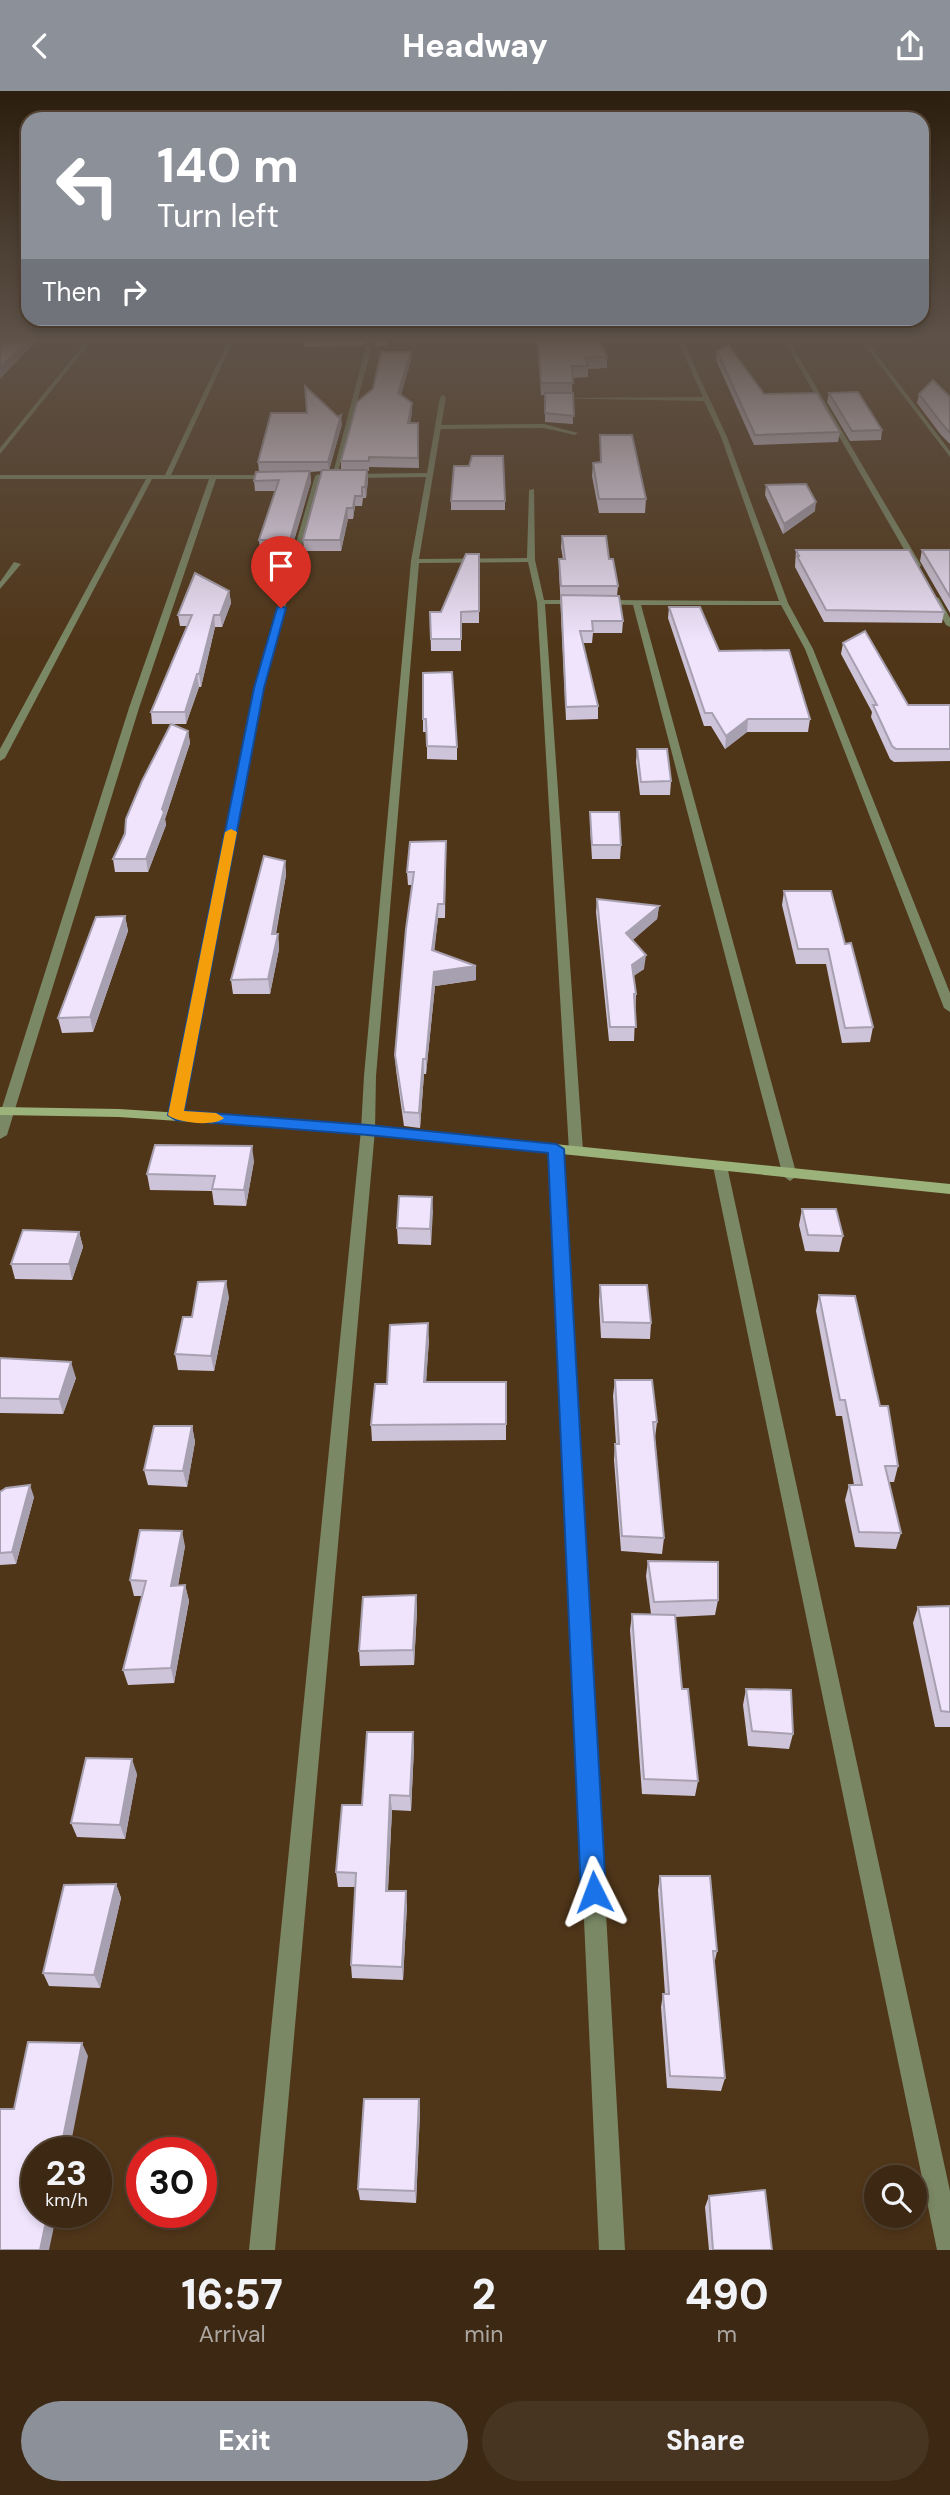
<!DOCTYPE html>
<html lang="en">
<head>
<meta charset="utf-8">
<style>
  :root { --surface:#3c2813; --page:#473421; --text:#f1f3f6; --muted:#aca6a0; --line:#543; --accent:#8c9099 }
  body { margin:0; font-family:"DM Sans",sans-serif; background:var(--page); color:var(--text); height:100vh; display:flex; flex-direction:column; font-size:26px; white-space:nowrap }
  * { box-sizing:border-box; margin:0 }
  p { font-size:23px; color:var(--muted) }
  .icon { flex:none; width:38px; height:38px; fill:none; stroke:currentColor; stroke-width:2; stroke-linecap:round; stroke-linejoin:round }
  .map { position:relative; height:2159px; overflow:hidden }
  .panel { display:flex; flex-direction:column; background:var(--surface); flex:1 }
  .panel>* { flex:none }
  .banner { position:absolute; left:21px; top:21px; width:908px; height:214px; border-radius:21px; box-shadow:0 4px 10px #0003,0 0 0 2px var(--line); background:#8c9099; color:#fff; overflow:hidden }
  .fabs { position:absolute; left:864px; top:2074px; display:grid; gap:14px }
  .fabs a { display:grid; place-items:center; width:63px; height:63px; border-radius:50%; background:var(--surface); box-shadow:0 4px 10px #0003,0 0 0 2px var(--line); font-size:35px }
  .speed { position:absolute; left:21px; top:2046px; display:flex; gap:14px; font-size:35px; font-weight:700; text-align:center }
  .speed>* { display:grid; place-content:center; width:91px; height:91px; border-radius:50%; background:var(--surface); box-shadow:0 4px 10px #0003,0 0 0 2px var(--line); line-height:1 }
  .speed small { font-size:18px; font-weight:400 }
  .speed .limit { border:10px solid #d22; background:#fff; color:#111 }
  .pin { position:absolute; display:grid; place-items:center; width:60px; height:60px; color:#fff; margin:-72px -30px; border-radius:50% 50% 50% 0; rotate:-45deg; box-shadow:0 0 7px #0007 }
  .pin .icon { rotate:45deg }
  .me { position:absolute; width:77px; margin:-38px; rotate:357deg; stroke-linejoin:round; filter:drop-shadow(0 0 5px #0008) }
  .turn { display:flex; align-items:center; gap:24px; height:147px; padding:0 21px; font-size:32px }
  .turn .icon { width:91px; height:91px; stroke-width:2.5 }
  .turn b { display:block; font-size:49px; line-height:60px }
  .then { display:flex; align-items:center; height:66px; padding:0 21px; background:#0003; gap:14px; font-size:26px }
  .eta { display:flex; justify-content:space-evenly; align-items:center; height:119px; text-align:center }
  .eta b { font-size:42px; font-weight:800; line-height:49px }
  .action { display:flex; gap:14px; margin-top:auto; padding:14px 21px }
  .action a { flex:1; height:80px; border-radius:42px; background:var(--accent); color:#fff; font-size:28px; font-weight:800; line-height:80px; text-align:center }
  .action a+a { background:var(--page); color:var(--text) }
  header { display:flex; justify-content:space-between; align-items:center; height:91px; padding:0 21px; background:var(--accent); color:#fff; font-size:32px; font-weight:800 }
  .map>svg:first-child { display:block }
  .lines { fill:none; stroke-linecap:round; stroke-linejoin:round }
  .lane { fill:#7a8865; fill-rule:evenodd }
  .street { fill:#7a8865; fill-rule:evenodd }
  .secondary { fill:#9cb27b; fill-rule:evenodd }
  .wall { fill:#cec4d9 }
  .shaded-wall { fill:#a7a0b0 }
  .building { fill:#efe4fc; stroke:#a7a0b0; stroke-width:2 }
  .route { fill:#1a73e8; stroke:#114b97; stroke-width:2 }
  .slow { fill:#f59e0b }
</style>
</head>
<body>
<header><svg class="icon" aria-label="back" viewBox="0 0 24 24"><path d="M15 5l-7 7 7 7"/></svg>Headway<svg class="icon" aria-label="share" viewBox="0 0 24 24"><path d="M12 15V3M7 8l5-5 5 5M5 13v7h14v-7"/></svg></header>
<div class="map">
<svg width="950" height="2159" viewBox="0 0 950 2159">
  <rect width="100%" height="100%" fill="#503619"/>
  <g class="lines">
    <path class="lane" d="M544,333L578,342L575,344L544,337L438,338L435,336L438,334Z"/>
    <path class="street" d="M88,248H93L0,363V357Z
      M229,248H234L171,384H272L275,386L272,388H216L139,617L7,1044L0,1048V1023L129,617L209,388H152L5,667L0,670V658L146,388H0V384H165Z
      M368,248H374L337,385L332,386Z
      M677,248H682L727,346L788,512L813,558L950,902V921L944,917L805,558L781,514H641L797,1085L790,1090L783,1085L633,514L602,513L598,511L602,509L779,510L721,346L704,310L539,307L703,306Z
      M783,248H788L921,474L920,476L913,474Z
      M860,248H865L950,360V366Z
      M443,304L446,306L419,468L527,467L529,399L534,398L535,469L544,509H578L582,511L578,513H545L583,1060L576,1064L569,1060L537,511L528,471L419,472L376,985L375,1039L275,2159H249L361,1039L364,985L411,470L426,386L351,387L348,385L351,383L427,382L440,306Z
      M318,383L321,385L263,597L183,1024L176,1028L169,1024L255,597L315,385Z
      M14,471L21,473L0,498V491Z
      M932,505L939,507L950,527V536L946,534L931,507Z
      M556,1054L563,1058L625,2159H599L549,1058Z
      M720,1070L727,1075L950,2100V2159H937L713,1075Z"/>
    <path class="secondary" d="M0,1016L119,1018L357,1033L950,1093V1103L357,1042L119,1026L0,1024Z"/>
  </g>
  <path class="wall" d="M304,248H367L363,255L304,256Z
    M375,248H387V255H375Z
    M537,248H599L607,266V277L588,278V286L572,287L573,333L545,331V304H541Z
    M717,260L764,303L840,341L838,351L754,354L716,269Z
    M411,261V269L401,303L412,312V321L410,332H418L419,377L369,376V380H367L368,389L366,407H363L362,415H355L353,428H348L341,460H304L303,449L322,380L310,381L311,391L291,460H260L259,449L276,400H255L254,390L259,381L258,371L342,333L329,379H341V370L373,298Z
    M829,302L882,339L881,349L850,350L827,311Z
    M919,303L950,306V353L941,344L917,312Z
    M600,344L646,408L645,422H599L592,385L593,372L600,371Z
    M766,394L815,420L783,443L765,404Z
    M451,410H505V419H451Z
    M562,445L609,468L618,495L617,505L623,530L622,542H593L592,552H583L598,615V628L566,629L559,479V468H563L561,456Z
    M796,459L944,521L942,532L824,531L795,476Z
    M922,459H950V522L920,470Z
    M479,463V532H461V560H431L430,521H441Z
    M229,500L231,512L222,536H215L201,596H199L186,633H172L188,640L190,652L165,728L166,734L148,781H115L113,768L171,633H152L151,621L187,535H180L178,524Z
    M669,516L719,560L810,628L808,641H747L725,658L711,635H704L668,527Z
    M843,552L908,614H950V670L894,671L890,668L871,626L872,621L841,563Z
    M423,582L457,656V669L427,668V641H423Z
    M637,658L671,690L670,704H640L636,671Z
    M590,721L621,754L620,768H592L590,735Z
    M446,750L445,827H438L434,859L476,889L435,895L426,983H424L420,1037L404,1035L396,979L395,964L412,794H408L407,781Z
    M285,770L286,784L276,843H278L279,858L270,903H233L231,889Z
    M784,800L845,853L873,936L870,951L842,952L826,873H796L782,814Z
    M597,808L659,815L657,828L632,849L644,878L633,885L636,903L634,950H609L596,821Z
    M125,825L128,840L93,941L62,942L58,927Z
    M254,1070L246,1115L214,1114L212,1100L150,1099L147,1083Z
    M432,1106L431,1154L398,1153L397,1137Z
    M802,1118L843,1145L839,1161L805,1160L799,1134Z
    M79,1141L83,1156L72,1189L15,1188L11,1173Z
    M600,1194L651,1232L650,1248L601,1247L599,1210Z
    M819,1204L880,1315L898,1375L894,1391H889L901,1442L896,1458L855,1456L845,1409L849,1394H854L842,1325H836L816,1220Z
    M229,1206L214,1280L178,1279L175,1263L192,1226Z
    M429,1248L426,1291H506V1349L372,1350L371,1334L387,1293Z
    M0,1267L76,1287L63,1323L0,1322Z
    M615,1289L657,1331L655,1347L664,1447L662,1463L621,1460L614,1369L615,1353H616L613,1305Z
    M192,1335L195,1351L187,1396L148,1394L144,1379Z
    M0,1401L34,1406L16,1473L0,1474Z
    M185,1455L178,1495L185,1494L189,1510L174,1592L128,1594L123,1579L142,1505H134L130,1489Z
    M648,1470L718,1509L715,1524L675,1526L682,1598L698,1690L695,1705L642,1703L630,1539L632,1523H651L646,1485Z
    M416,1504L417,1520L414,1574L360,1575L359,1560Z
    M950,1515V1636H935L913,1532L918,1516Z
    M746,1598L793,1643L789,1658L748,1655L743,1614Z
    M414,1656L411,1720L392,1719L388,1800L407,1814L403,1889L352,1887L351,1874L355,1796H338L336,1781L362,1714Z
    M137,1683L125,1748L77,1746L71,1732Z
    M660,1785L717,1860L714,1874L725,1987L721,2000L667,1997L661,1916L663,1903H665L658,1799Z
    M116,1793L121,1807L100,1897L49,1895L43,1882Z
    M419,2008L420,2021L416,2112L360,2109L358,2098Z
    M709,2105L772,2159H709L705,2116Z"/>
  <path class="shaded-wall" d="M29,248H38L0,288V277Z
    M411,261V269L399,311L398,302Z
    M412,312V321L409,341L408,332Z
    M341,324L342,333L329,380L328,371Z
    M367,379L368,389L366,407L365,396Z
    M310,380L311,391L291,460L290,449Z
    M355,405V415L353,428V417Z
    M816,411L815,420L783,443L784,433Z
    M347,417L348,428L341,460L340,449Z
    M229,500L231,512L222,536L220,524Z
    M214,524L215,536L201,596L199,583Z
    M197,583L199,596L186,633L185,621Z
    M748,628L747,641L725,658L726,645Z
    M188,640L190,652L165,728L166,734L148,781L146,768Z
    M285,770L286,784L273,857L272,843Z
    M438,813V827L433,873L432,859Z
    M659,815L657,828L625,856L626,842Z
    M125,825L128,840L93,941L90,926Z
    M278,843L279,858L270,903L268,888Z
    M646,864L644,878L631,887L632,874Z
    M476,875V889L435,895L426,983V968L434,881Z
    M423,968L424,983L420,1037L419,1022Z
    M252,1055L254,1070L246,1115L244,1099Z
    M432,1106L433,1121L431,1154L430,1138Z
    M79,1141L83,1156L72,1189L69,1173Z
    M226,1190L229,1206L214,1280L211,1265Z
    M428,1232L429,1248L425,1307L424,1291Z
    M71,1271L76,1287L63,1323L59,1308Z
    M192,1335L195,1351L187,1396L183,1380Z
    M30,1394L34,1406L16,1473L12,1461Z
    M182,1440L185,1455L175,1510L171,1495Z
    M185,1494L189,1510L174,1592L171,1577Z
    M416,1504L417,1520L414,1574L413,1559Z
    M413,1641L414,1656L411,1720L410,1705Z
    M132,1668L137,1683L125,1748L120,1734Z
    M390,1704L392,1719L387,1814L386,1800Z
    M116,1793L121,1807L100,1897L94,1884Z
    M406,1800L407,1814L403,1889L402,1876Z
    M82,1952L88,1965L69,2062H60Z
    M419,2008L420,2021L416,2112L415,2100Z
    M48,2121H57L49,2159H40Z"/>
  <path class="building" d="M0,248H29L0,277Z
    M304,248H364L363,250L304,251Z
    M375,248H387L386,250H375Z
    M538,248H599L607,266H585L588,275H572L573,292H541Z
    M728,254L764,303L817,302L840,341L755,344L717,260Z
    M381,261H411L398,302L412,312L408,332H418V367L369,366V370H341L357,311L373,298Z
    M933,289L950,306V342L943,334L919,303Z
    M305,295L338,326L341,324L328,371H258L271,322H307Z
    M858,301L882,339L852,340L829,302Z
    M545,302H573L574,325L545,322Z
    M600,344H632L646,408H599L593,372L601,371Z
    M472,365H503L505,410H451L454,375H469Z
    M322,379H367L365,396H362V405H355L353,417H347L340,449H303Z
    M310,380L290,449H259L279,389L254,390L256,381Z
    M806,393L816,411L784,433L766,394Z
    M562,445H606L609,468H613L618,495H561L559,468H565Z
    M796,459H909L944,521L826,519L797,465H799Z
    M922,459H950V506Z
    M466,463H479V520L461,521V548H431L430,521H441Z
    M195,482L229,500L220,524H214L199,583H197L185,621H151L192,524H178Z
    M561,504L619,505L623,530H592L593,540H580L598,615L566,616Z
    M669,516H700L719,560L789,559L810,628H748L726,645L712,622H705Z
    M865,540L908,614H950V658H896L892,655L873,614H877L843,552Z
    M452,581L457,656L427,655L426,628H423V582Z
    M171,633L188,640L162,718L164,721L146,768H113L125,743L126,728L142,690Z
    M637,658H667L671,690L641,691Z
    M590,721H619L621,754H592Z
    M446,750L444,813H438L432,859L476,875L434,881L426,968H423L419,1022L404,1021L395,964L406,838L414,781H407L410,751Z
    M264,765L285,770L272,843H278L268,888L231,889Z
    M784,800H831L845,853L851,852L873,936L845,937L828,858H798Z
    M597,808L659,815L626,842L646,864L632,874L636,903H634L636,936H610Z
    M125,825L90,926L58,927L96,826Z
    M155,1054L252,1055L244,1099L212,1098L215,1085L147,1083Z
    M399,1105L432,1106L430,1138L397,1137Z
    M802,1118H836L843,1145L808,1144Z
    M23,1139L79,1141L69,1173H11Z
    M226,1190L211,1265L175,1263L183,1226H192L198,1191Z
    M600,1194H647L651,1232L603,1231Z
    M819,1204L855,1205L880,1315H888L898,1375H885L901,1442L859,1441L849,1394H862L845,1309H840Z
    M428,1232L424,1291H506V1333L371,1334L375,1293H387L390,1234Z
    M0,1267L71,1271L59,1308L0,1307Z
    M615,1289H652L657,1331H653L664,1447L622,1445L615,1353H619Z
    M154,1335H192L183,1380L144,1379Z
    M30,1394L12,1461L0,1462V1401L6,1397Z
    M140,1439L182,1440L171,1495L185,1494L171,1577L123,1579L146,1490L130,1489Z
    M648,1470L718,1471V1509L654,1511Z
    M416,1504L413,1559L359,1560L363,1506Z
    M950,1515V1621L941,1620L918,1516Z
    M632,1523L675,1524L682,1598H688L698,1690L644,1688Z
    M746,1598L791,1599L793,1643L752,1640Z
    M367,1641H413L410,1705L390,1704L386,1800H406L402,1876L351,1874L356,1782L336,1781L342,1714H362Z
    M86,1667L132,1668L120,1734L71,1732Z
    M660,1785H710L717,1860H713L725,1987L670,1985L663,1903H669Z
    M116,1793L94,1884L43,1882L64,1794Z
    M28,1951L82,1952L60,2062H37V2121H48L40,2159H0V2018H14Z
    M364,2008H419L415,2100L358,2098Z
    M765,2099L772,2159H713L709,2105Z"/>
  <linearGradient id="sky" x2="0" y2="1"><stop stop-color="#2c1e0e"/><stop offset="0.45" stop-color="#5e5249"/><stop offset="1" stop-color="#5e5249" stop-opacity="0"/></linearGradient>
  <rect width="950" height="551" fill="url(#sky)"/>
  <path class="route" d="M281,515L286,517L264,597L184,1020L368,1034L556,1053L564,1058L606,1801L602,1810L594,1813L585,1810L581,1801L548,1062L368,1044L176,1029L168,1024L254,597L277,517Z"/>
  <path class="slow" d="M231,738L237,741L184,1020L216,1022L224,1027C215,1036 177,1032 168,1024L225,741Z"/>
</svg>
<div class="fabs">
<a><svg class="icon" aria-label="search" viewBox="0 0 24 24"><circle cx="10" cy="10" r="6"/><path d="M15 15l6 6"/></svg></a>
</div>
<div class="speed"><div>23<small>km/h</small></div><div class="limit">30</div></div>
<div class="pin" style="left:281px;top:517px;background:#d93025"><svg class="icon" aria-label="arrive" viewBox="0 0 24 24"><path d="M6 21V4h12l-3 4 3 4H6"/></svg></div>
<svg class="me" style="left:594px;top:1801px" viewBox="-20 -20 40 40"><path d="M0-17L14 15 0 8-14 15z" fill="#1a73e8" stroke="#fff" stroke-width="4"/></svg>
<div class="banner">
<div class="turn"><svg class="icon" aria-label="left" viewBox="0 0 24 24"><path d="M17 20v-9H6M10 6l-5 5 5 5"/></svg><div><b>140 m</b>Turn left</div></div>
<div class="then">Then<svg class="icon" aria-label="right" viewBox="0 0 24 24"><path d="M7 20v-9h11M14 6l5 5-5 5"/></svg></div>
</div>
</div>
<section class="panel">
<div class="eta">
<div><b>16:57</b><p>Arrival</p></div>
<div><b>2</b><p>min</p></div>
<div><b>490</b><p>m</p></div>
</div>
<div class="action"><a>Exit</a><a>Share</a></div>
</section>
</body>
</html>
